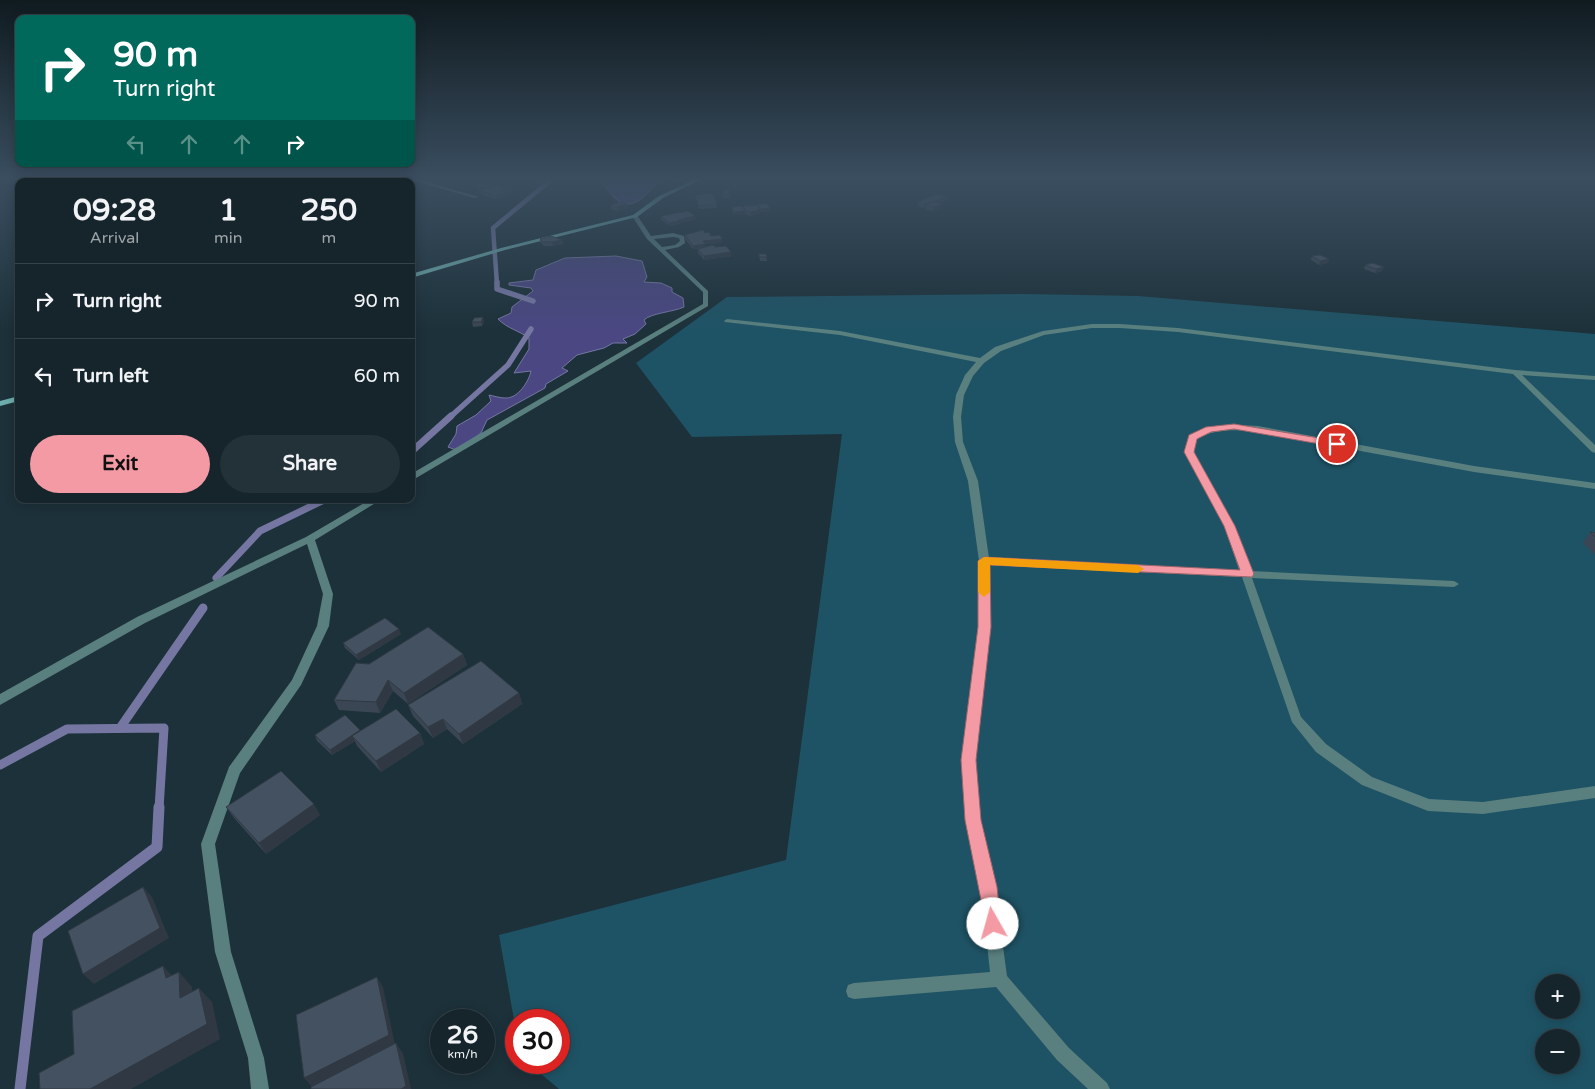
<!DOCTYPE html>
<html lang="en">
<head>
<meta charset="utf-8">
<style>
  :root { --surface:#16252c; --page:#233138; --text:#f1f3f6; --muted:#9ea5a9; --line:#354248; --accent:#f49aa4 }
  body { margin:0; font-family:"Varela Round",sans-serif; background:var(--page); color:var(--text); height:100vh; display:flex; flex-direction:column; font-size:19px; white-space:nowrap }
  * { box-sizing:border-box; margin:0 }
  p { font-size:16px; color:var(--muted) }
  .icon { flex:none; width:28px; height:28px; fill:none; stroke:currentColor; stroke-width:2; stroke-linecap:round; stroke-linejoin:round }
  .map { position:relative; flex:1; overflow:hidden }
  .sheet { position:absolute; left:15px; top:178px; width:400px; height:325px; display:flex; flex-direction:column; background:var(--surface); border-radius:10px; box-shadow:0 2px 12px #0003,0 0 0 1px var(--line) }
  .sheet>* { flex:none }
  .top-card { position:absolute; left:15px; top:15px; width:400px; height:152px; border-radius:10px; box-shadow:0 2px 12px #0003,0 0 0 1px var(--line); background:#00695c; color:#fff; overflow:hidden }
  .fabs { position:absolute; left:1535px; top:974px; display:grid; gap:10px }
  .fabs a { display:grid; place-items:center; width:45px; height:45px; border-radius:50%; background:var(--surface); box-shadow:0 2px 12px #0003,0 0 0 1px var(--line); font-size:25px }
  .speed { position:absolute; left:430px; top:1009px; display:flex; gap:10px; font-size:25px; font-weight:700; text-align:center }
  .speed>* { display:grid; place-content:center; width:65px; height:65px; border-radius:50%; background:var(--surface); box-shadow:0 2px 12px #0003,0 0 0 1px var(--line); line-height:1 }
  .speed small { font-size:12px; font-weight:400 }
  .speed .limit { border:8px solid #d22; background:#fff; color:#111 }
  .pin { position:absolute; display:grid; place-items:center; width:42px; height:42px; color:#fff; margin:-21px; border:2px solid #fff; border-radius:50%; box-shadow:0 1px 5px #0007 }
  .me { position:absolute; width:55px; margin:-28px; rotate:353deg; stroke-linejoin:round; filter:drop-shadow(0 0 4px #0008) }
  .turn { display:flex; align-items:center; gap:18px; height:105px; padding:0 15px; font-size:22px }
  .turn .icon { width:65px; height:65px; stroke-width:2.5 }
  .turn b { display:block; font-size:35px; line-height:42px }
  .lanes { display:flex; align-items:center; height:48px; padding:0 15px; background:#0003; justify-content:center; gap:25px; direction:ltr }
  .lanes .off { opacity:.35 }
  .eta { display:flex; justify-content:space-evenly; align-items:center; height:85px; text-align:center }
  .eta b { font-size:30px; font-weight:700; line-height:35px }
  .button { display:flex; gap:10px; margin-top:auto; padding:10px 15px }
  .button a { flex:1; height:58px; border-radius:30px; background:var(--accent); color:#111; font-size:20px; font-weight:700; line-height:58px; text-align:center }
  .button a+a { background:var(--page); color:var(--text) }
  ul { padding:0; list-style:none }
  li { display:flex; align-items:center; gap:15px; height:75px; padding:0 15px; border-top:1px solid var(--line) }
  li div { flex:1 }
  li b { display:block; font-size:19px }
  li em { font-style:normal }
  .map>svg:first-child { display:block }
  .green { fill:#1e5365; fill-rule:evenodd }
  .water { fill:#4a4782; stroke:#7577a2 }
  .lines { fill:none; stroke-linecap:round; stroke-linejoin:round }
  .stream-far4 { stroke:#7577a2; stroke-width:4.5 }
  .stream-far3 { stroke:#7577a2; stroke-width:5.5 }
  .stream-far2 { stroke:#7577a2; stroke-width:7 }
  .stream-far1 { stroke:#7577a2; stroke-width:9 }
  .stream { stroke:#7577a2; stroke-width:11 }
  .street { fill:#597f7f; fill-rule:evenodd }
  .secondary { fill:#6eadad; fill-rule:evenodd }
  .wall { fill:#3a4653 }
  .shaded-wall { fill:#303943 }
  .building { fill:#445160; stroke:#303943 }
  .route { fill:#f49aa4; stroke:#9f646b }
  .slow { fill:#f59e0b }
</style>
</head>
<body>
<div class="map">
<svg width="1595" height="1089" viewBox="0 0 1595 1089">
  <rect width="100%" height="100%" fill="#1d313a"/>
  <path class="green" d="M1023,294L1138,296L1595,334V1089H559L528,1063L559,1062V1020H516V1031L499,935L786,860L842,434L692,437L636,363L727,297ZM1544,982H1571V1010H1544ZM1544,1038H1571V1065H1544Z"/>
  <path class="water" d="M601,179H661C647,194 630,217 612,195C608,190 602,184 601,179Z
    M616,256L642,261L647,277L644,282L661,283L672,288V292L683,298L684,307C673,312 651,313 644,320L646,324L635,334L623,339L627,343H613L604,348L577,355L562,368L568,371L546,384L545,388L487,420L481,433L456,450L448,447L456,434L457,426L476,415L491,401L489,395C494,396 500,398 505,398C518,399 529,381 531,371L514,373L529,349V338C518,330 508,329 498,319L511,313L512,307L533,291L531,288L509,285V283L533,280L536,270L565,258Z"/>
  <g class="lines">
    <path class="stream-far4" d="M497,284L493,228L552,179"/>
    <path class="stream-far3" d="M497,282V289L533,301
      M449,418L508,365L531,329"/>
    <path class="stream-far2" d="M411,452L451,416
      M216,578L260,531L326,499"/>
    <path class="stream-far1" d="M120,728L203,608
      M0,765L67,729L164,728L159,809"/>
    <path class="stream" d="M20,1089L38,936L157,847L159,807"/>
    <path class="street" d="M408,179H415L479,197L474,198Z
      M635,214L637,215L651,236L673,233L684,236L685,243L679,247L665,250L708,291V306L411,481V474L703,304V292L647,239L632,216ZM673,237L679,238L680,241L675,245L662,247L654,239Z
      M727,319L840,331L980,358L995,347L1043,331L1092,324H1120L1178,328L1515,370L1595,376V380L1522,375L1595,445V453L1592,452L1513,374L1178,332L1120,328H1092L1044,335L1001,351L984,363L973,376L964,395L961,417L963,442L978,481L989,558L1239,570L1224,525L1185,452L1190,435C1213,425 1233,424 1258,426L1474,466L1595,483V489L1474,472L1258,432C1236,429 1217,429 1197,438L1193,452L1234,525L1250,571L1454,581L1459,584L1454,587L1252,578L1301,717L1326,744L1372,777L1429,799L1483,802L1595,786V798L1483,814L1428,811L1362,785L1316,752L1292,722L1242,577L989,565L990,627L974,760L980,820L995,887L1007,976L1069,1048L1107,1083L1110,1089H1088L1057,1060L996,987L854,999L848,997L846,991L848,985L854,983L990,972L981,887L966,820L962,760L978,627L979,561L968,481L955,442L953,417L956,395L965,375L976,362L840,335L725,322L724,321Z
      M371,499H382L315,540L333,594L329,626L301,685L240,773L215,844L231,952L264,1058L269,1089H251L248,1058L215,952L201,844L229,767L292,680L317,626L323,594L307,544L145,623L0,705V694L137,617L306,537Z"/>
    <path class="secondary" d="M696,179H702L663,198L637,217L505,250L411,278V274L501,248L633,215L659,196Z
      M19,396V401L0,406V401Z"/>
  </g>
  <path class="wall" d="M677,179L691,181L682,184L677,182Z
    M476,185H492V187L514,191L507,193L508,196L495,199L480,194L479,190L477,189Z
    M723,194H730V198H723Z
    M695,195L717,204V208L699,209L696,198Z
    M948,200L939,203L941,208L932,211L926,209V207L923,208L918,206V202Z
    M758,204L770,212H761L760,211V213L751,216L746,215L745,212V214L734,215L732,211V207L744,209L743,206L758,207Z
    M611,205L628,208L617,211L611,209Z
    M661,216H695V220L680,223V224L670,226L661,220Z
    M705,233L711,236L722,239V243L705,244V248L715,247L732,256L704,260L698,253V249H701H693L685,239V235Z
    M540,239L562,240L563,244L553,246H544L540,242Z
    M759,254H766L767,261H760Z
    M1312,256L1329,259L1327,263L1319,265L1311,260Z
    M1365,265L1382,271L1375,273L1364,269Z
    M472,322H484L482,326L473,327Z
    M1590,532L1595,533V555L1583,543Z
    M401,634L359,660L345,648L343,643Z
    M463,654L467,665L408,704L393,691L380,713L339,710L334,700L369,664Z
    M519,693L522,704L463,744L447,729L433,738L413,716L408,705Z
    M361,730L420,733L424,744L381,772L357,746L355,741L332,755L317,741L315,735Z
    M226,807L320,815L266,854L234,818Z"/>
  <path class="shaded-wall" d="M686,179H691V181L682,184L681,180Z
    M492,185V189L481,191L480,188Z
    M513,188L514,191L507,193L508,196L495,199V196L501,190Z
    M948,197V200L929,206L926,205V207L923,208L924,204Z
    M627,204L628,208L617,211V207Z
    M942,204L941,208L932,211L933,207Z
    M770,208V212H761V209Z
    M760,210V213L751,216V212Z
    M745,211V214L734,215V212Z
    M695,216V220L680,223V224L670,226L669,223L678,220Z
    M722,239V243L703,244V241Z
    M562,240L563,244L553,246L552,242Z
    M705,244V248L693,249V246Z
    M731,252L732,256L704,260V256Z
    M1329,259L1327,263L1319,265L1320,261Z
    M1384,267L1382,271L1375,273L1376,269Z
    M483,317L484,322L482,326L481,322Z
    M399,629L401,634L359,660L356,655Z
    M463,654L467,665L408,704L404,693Z
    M388,680L393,691L380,713L376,702Z
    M519,693L522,704L463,744L459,734Z
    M443,719L447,729L433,738L428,727Z
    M360,730L363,735L352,736L355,741L332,755L330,750Z
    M420,733L424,744L381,772L376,761Z
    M314,804L320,815L266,854L259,843Z
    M143,887L152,897L169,938L94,984L83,974Z
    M163,966L177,981L166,978Z
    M179,972L192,987L194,1012L180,998Z
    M377,977L383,987L395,1045L312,1087L304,1078Z
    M199,988L212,1002L220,1039L131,1089H90Z
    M396,1043L403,1053L411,1089H401Z"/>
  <path class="building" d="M487,183L492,185L480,188L476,185Z
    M496,186L513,188L501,190L507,192L495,196L479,190Z
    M724,190H730V194H723Z
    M712,193L717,204L699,206L695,195Z
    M937,194L948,197L924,204L918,202Z
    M621,202L627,204L617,207L611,205Z
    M935,202L942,204L933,207L926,205Z
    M758,204H767L770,208L761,209Z
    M757,205L760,210L751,212L746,211L743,206Z
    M742,206L745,211L734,212L732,207Z
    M688,211L695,216L678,220L679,221L669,223L661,216Z
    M703,230L705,233L709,232L711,236L720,235L722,239L703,241L705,244L693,246L685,235Z
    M551,236L562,240L552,242H543L540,239Z
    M713,245L715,247L726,246L731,252L704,256L698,249Z
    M759,254H766L767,257H759Z
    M1320,255L1329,259L1320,261L1312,256Z
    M1373,263L1384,267L1376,269L1365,265Z
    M483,317L481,322H472L474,318Z
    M1590,532L1595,533V537Z
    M385,618L399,629L356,655L343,643Z
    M428,627L463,654L404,693L388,680L376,702L334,700L356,663L369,664Z
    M481,661L519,693L459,734L443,719L428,727L408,705Z
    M396,709L420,733L376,761L352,736Z
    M345,715L360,730L330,750L315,735Z
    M281,771L314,804L259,843L226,807Z
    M143,887L160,928L83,974L68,931Z
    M163,966L166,978L179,972L180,998L199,988L207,1024L90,1089H40L39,1073L74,1054L72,1011Z
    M377,977L389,1035L304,1078L296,1015Z
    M396,1043L406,1086L401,1089H311V1087Z"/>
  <linearGradient id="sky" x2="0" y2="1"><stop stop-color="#101b20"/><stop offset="0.54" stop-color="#3a4e60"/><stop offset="1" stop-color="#3a4e60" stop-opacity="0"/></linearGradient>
  <rect width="1595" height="331" fill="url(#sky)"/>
  <path class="route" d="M1234,424L1337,441L1342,444L1337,447L1234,429L1211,432L1197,439L1194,452L1235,526L1254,574L1252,577L990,565L991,627L976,760L981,820L997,887L1001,924L999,930L993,932L987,930L965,820L961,760L978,627V561L984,557L1240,570L1224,526L1184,452L1189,435L1206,427Z"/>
  <path class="slow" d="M984,557L1138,565L1144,569L1138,573L990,565V592L984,597L978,592V561Z"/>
</svg>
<div class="fabs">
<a>+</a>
<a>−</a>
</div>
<div class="speed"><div>26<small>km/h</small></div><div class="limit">30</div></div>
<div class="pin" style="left:1337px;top:444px;background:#d93025"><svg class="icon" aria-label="arrive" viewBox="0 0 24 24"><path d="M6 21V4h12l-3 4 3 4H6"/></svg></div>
<svg class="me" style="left:993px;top:924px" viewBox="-20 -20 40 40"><circle r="19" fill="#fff"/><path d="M0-13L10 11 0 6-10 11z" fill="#f49aa4"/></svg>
<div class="top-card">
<div class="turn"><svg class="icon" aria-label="right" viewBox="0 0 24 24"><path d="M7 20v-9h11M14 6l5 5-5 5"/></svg><div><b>90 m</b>Turn right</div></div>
<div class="lanes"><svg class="icon off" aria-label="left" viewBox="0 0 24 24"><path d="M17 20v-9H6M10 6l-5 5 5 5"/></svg><svg class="icon off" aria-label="ahead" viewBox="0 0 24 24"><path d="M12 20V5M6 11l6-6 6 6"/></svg><svg class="icon off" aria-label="ahead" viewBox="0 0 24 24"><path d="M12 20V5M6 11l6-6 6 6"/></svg><svg class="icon" aria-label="right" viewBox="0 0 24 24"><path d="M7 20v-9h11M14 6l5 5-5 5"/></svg></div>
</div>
<section class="sheet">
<div class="eta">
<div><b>09:28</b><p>Arrival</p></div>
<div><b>1</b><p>min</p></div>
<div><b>250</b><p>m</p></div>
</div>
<ul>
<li><svg class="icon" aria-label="right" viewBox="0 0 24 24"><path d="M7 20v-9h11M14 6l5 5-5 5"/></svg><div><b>Turn right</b></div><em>90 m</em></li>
<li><svg class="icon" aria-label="left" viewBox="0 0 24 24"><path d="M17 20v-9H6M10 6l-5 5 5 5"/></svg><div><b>Turn left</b></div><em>60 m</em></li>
</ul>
<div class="button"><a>Exit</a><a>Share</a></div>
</section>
</div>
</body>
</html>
